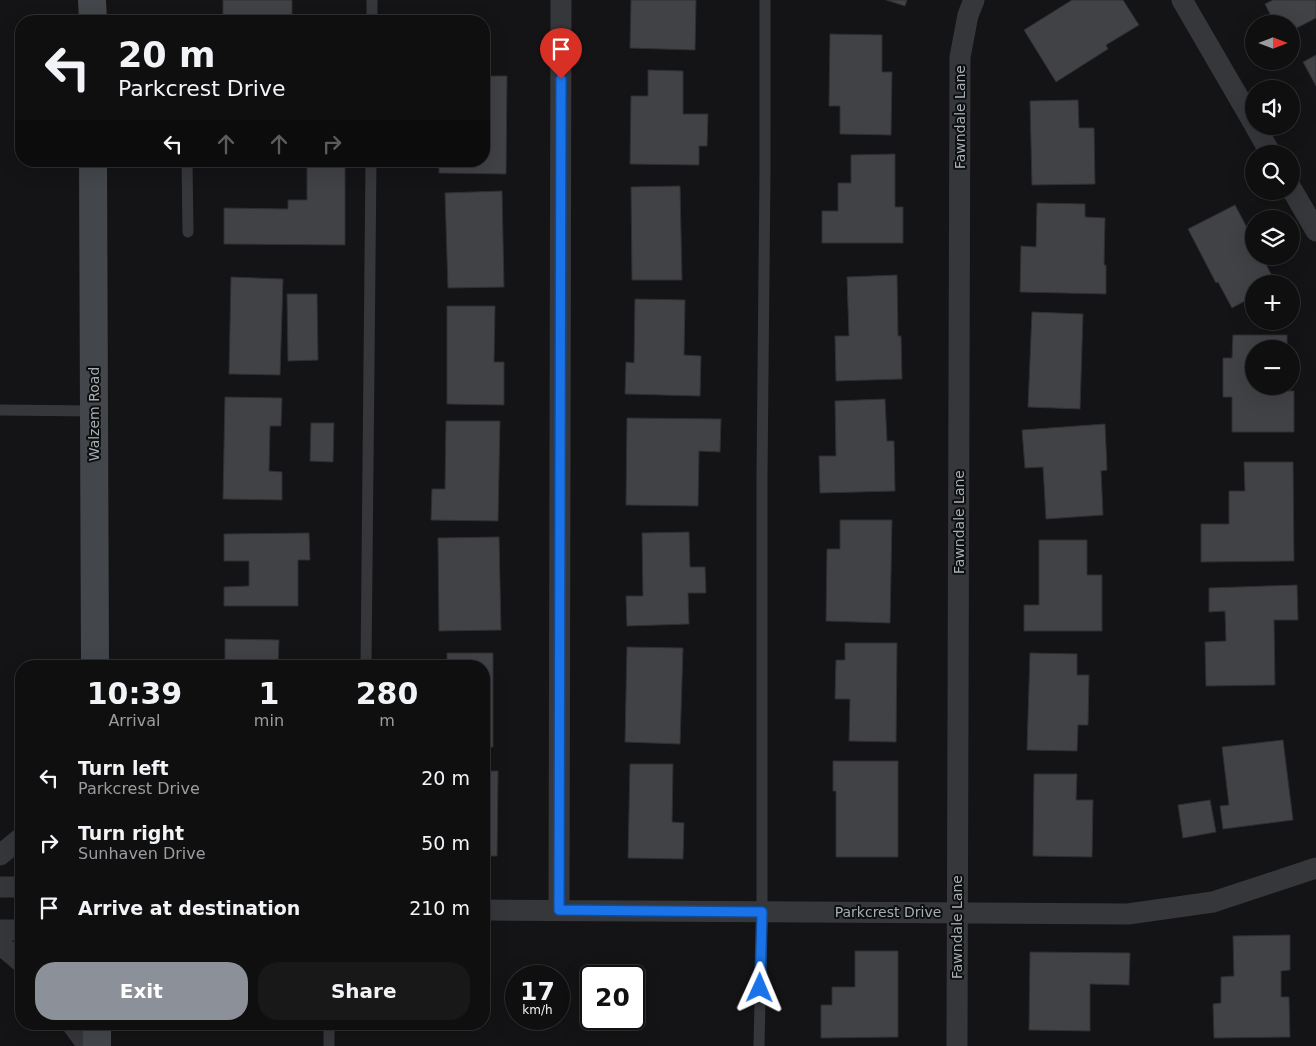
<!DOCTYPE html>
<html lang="en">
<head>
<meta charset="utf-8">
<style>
  :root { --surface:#0f0f10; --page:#181819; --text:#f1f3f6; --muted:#9b9c9f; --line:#2f2f30; --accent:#8c9099 }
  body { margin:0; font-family:"DejaVu Sans",sans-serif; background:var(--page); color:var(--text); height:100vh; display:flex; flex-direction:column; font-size:19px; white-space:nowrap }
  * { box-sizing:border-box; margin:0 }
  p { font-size:16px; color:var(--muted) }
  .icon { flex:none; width:28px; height:28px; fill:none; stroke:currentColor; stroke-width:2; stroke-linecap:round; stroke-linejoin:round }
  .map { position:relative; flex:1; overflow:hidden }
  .drawer { position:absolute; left:15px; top:660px; width:475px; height:370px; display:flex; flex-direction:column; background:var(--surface); border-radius:20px; box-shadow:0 5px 20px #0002,0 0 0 1px var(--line) }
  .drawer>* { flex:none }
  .banner { position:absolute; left:15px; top:15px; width:475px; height:152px; border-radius:20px; box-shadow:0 5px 20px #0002,0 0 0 1px var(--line); background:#0f0f10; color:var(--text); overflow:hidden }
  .needle { width:32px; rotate:90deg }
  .controls { position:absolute; left:1245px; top:15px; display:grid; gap:10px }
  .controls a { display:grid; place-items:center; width:55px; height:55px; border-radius:50%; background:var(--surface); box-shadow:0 5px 20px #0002,0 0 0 1px var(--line); font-size:25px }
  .speed { position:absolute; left:505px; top:965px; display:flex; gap:10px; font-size:25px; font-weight:700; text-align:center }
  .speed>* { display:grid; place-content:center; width:65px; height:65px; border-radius:50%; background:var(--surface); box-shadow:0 5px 20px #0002,0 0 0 1px var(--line); line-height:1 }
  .speed small { font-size:12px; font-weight:400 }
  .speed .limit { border:2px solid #111; border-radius:8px; background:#fff; color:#111 }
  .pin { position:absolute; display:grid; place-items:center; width:42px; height:42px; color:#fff; margin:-51px -21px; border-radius:50% 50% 50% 0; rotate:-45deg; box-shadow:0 0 5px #0007 }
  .pin .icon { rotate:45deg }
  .me { position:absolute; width:55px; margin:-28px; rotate:1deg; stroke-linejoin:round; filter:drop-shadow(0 0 4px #0008) }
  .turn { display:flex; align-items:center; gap:18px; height:105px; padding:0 20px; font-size:22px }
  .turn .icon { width:65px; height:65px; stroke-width:2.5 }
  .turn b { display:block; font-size:35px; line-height:42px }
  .lanes { display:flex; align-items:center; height:48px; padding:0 20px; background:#0003; justify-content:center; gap:25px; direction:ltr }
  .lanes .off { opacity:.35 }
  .eta { display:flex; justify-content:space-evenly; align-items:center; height:85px; text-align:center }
  .eta b { font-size:30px; font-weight:700; line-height:35px }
  .action { display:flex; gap:10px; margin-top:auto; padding:10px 20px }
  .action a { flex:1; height:58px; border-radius:20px; background:var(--accent); color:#fff; font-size:20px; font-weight:700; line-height:58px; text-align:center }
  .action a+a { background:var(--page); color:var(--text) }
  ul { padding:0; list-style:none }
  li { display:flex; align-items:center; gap:15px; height:65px; padding:0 20px }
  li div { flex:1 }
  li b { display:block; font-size:19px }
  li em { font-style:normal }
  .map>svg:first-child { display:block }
  .building { fill:#404246; stroke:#2e2f32 }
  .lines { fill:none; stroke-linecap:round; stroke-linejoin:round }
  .service { stroke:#35373b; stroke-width:11 }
  .minor { stroke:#35373b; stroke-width:21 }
  .secondary { stroke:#43474b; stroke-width:28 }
  .route-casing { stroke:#114b97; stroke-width:12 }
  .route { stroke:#1a73e8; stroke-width:9 }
  .labels { text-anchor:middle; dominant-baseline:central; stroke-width:4; stroke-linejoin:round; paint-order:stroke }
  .street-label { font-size:14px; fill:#a5afb6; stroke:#0f0f10 }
</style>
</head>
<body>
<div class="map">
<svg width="1316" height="1046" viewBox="0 0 1316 1046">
  <rect width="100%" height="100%" fill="#141416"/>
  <path class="building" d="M223,0H292V16H223Z
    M631,0H696L695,50L630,48Z
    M886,0H907L905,6Z
    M1072,0H1123L1139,25L1106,45L1108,49L1056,82L1024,30Z
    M1273,0H1316V18L1291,31V24H1275L1265,4Z
    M830,34L882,35V72H892L891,135L840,134V106H829Z
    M1316,55V86L1303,62Z
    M648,70L683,71V114H708L707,146H699V165L630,164L631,96H648Z
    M484,76H507L506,174L439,173V161H484Z
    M1078,100L1079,128H1094L1095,184L1032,185L1030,101Z
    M895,154V207H903V243H822V211H838V183H851V155Z
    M307,161H345V245L224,244V208L288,209V200H307Z
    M680,186L682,280H632L631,187Z
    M502,191L504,287L448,288L445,193Z
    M1037,203L1085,204V217L1105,218L1104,265H1106V294L1020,292L1021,246L1036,247Z
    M1235,205L1254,241V256H1262L1276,284H1254V296L1232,308L1218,282L1216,283L1188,229Z
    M897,275L898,336H901L902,379L836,381L835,336H849L847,277Z
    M231,277L283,279L280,375L229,374Z
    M287,294H317L318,360L288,361Z
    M635,299L685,300L684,355L701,356L700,396L625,394L626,362L634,363Z
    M447,306H495L494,362H504V405L447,404Z
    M1032,312L1083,314L1080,409L1028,407Z
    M1233,335H1287V349H1254V386H1287V391H1294V432H1232V397H1223V358H1232Z
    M225,397L282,398L281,426H270L269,471L282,472V500L223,499Z
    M885,399L887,441H894L895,491L820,493L819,456H836L835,401Z
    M627,418L721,419L720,452L699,451L698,506L626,505Z
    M446,421H500L498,521L431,520L432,489H445Z
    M311,423H334L333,462L310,461Z
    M1105,424L1107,470L1101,471L1103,515L1046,519L1043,467L1025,468L1022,430Z
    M1244,462H1293L1294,561L1201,562V524H1229V491H1245Z
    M840,520H892L890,623L826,621L827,549H840Z
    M689,532L690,567H705L706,593H688L689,624L627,626L626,596H643L642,533Z
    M309,533L310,560H298V606H224V587L249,586V561H224V534Z
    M499,537L501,630L439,631L438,538Z
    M1039,540H1087V575H1102V631H1024V605H1039Z
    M1297,585L1298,620H1274L1275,685L1206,686L1205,642L1226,641L1225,611L1209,612V588Z
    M225,639L279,640L278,666H225Z
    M845,643H897L896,742L849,741L850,699H835L836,660H845Z
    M627,647L683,648L680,744L625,742Z
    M447,653H493V747H484V666H447Z
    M1030,653L1077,654V675H1089L1088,725H1078L1077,751L1027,750Z
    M312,664H334V666H312Z
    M1283,740L1293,820L1223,829L1220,806L1229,805L1222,747Z
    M833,761H898V857H836V791H833Z
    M630,764H673L672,822L684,823L683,859L628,858Z
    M484,771H498L497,856H484Z
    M1034,774H1077L1076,800H1093L1092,857L1033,856Z
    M1210,800L1216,832L1183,838L1178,805Z
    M1290,935V970L1281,971V997H1289L1290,1037L1214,1038L1213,1004L1221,1003V977L1234,976L1233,936Z
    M855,951H898V1037L821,1038V1005H832V987H855Z
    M1030,952L1130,953L1129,985L1090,984V1031L1029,1030Z"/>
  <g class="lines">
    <path class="service" d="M372,21V0
      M187,161L188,232
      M0,410L94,411
      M366,666L371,161
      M329,1024V1046
      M759,1046L762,912V477L765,170V0"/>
    <path class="minor" d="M1182,0L1254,124
      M1255,126L1271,154
      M1291,188L1316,231
      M0,855L21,838
      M0,887H21
      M484,910L1128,914L1213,902L1316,868
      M559,910L561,0
      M0,930H21
      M0,946L7,950L21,962
      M72,1024L88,1046
      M957,1046L960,57L968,15L974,0"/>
    <path class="secondary" d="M92,0L93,21
      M93,161L95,666
      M97,1024V1046"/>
  </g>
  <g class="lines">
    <g class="route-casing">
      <path id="route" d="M561,79L559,910L762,912L760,988"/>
    </g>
    <use href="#route" class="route"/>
  </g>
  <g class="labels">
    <g class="street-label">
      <text transform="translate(960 117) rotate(-90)">Fawndale Lane</text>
      <text transform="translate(94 414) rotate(-90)">Walzem Road</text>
      <text transform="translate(959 522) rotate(-90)">Fawndale Lane</text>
      <text x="888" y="912">Parkcrest Drive</text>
      <text transform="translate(957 927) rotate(-90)">Fawndale Lane</text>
    </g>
  </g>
</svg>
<div class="controls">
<a><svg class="needle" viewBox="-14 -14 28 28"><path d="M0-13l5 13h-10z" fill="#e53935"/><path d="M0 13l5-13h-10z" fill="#9b9c9f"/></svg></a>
<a><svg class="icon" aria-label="sound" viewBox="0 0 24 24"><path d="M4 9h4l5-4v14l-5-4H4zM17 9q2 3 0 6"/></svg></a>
<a><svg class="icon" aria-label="search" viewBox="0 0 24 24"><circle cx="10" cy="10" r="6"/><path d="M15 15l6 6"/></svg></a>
<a><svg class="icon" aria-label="layers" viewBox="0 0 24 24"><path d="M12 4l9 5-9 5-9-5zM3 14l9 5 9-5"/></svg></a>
<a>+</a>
<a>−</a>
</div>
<div class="speed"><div>17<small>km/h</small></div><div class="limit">20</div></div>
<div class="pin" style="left:561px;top:79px;background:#d93025"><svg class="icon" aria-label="arrive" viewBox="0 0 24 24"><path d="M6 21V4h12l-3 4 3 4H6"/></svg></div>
<svg class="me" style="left:760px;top:988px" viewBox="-20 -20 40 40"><path d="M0-17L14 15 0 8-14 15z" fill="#1a73e8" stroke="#fff" stroke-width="4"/></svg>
<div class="banner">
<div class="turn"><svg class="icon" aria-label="left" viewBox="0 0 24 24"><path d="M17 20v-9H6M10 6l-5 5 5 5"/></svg><div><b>20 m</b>Parkcrest Drive</div></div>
<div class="lanes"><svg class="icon" aria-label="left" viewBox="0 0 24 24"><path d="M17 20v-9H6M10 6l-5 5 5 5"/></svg><svg class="icon off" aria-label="ahead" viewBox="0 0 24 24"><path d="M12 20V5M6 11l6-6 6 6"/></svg><svg class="icon off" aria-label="ahead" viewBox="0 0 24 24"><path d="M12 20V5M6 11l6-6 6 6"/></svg><svg class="icon off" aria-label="right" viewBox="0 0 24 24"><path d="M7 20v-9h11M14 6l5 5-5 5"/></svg></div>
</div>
<section class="drawer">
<div class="eta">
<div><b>10:39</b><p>Arrival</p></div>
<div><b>1</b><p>min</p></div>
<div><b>280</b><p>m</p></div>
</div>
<ul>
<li><svg class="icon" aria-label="left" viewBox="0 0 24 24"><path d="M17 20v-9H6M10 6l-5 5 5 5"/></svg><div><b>Turn left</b><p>Parkcrest Drive</p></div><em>20 m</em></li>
<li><svg class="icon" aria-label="right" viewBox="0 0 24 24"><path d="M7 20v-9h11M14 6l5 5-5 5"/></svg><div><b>Turn right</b><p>Sunhaven Drive</p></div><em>50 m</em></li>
<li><svg class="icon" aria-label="arrive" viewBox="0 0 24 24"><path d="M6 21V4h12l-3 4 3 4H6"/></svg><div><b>Arrive at destination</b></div><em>210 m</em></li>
</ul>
<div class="action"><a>Exit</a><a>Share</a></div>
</section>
</div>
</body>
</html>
